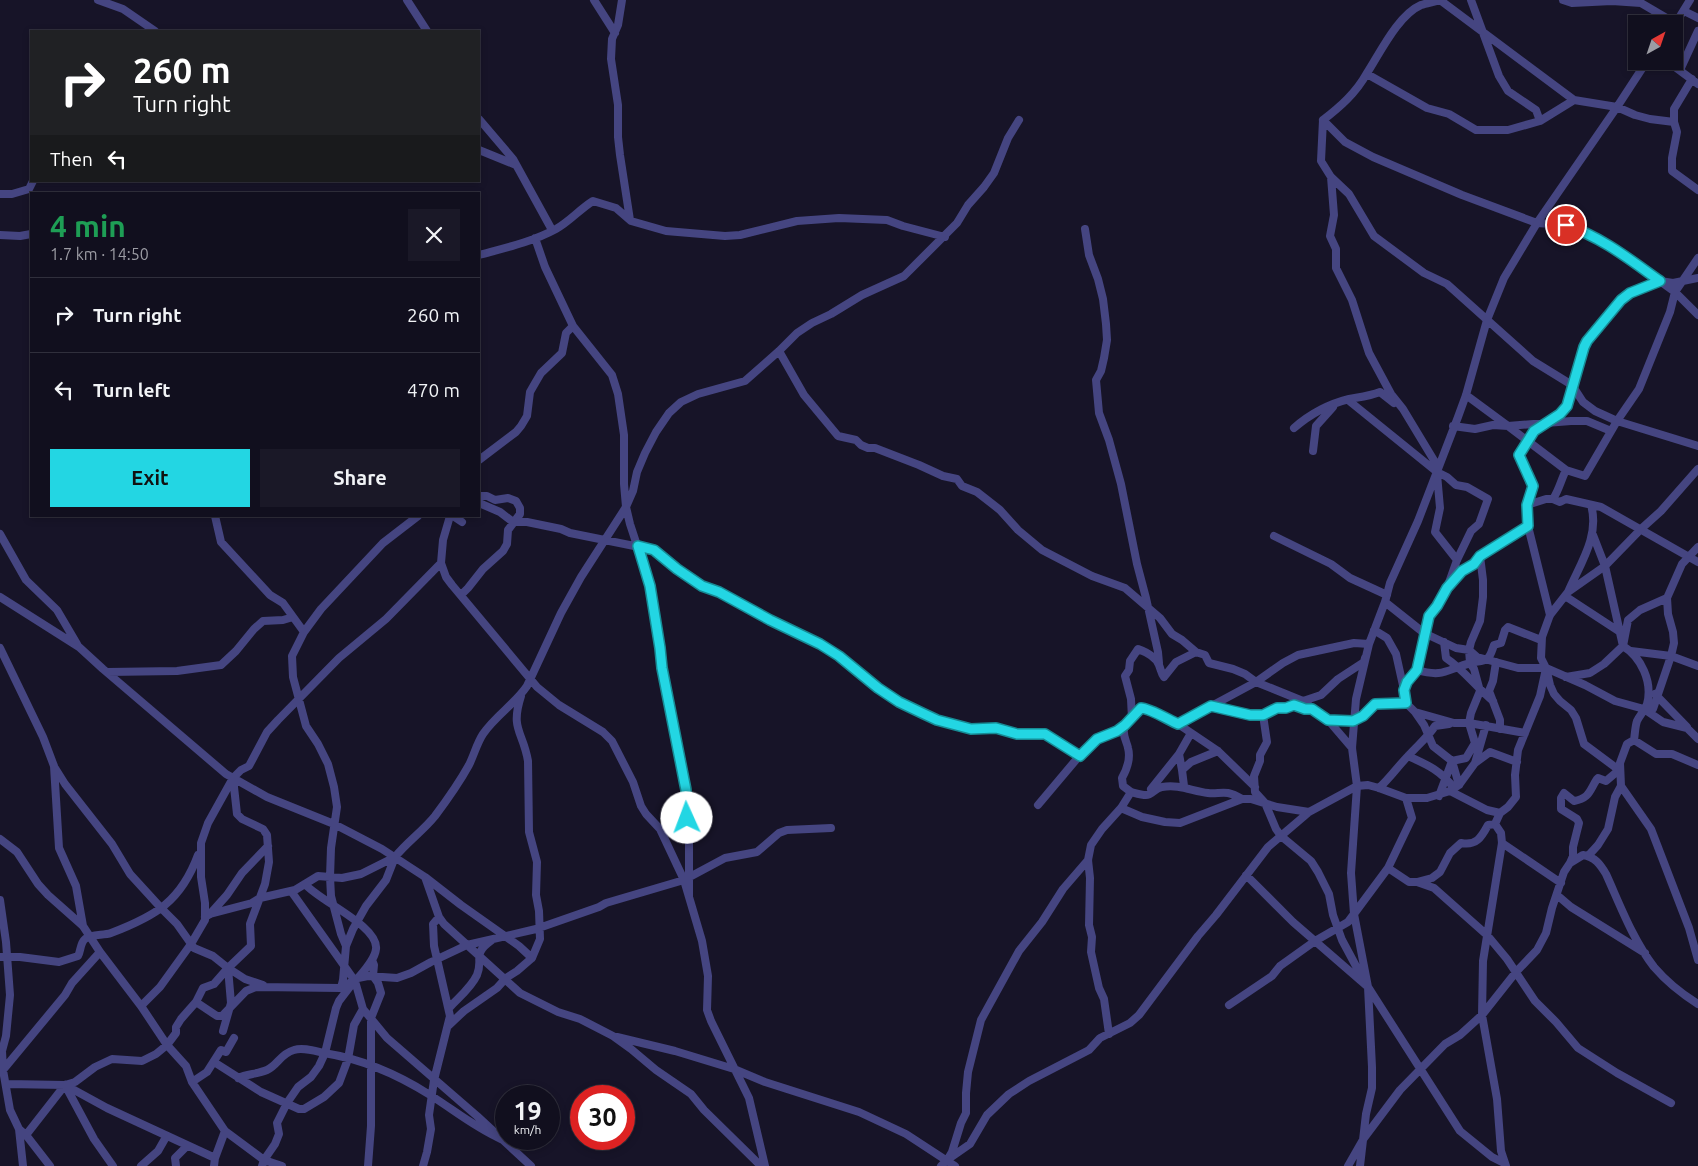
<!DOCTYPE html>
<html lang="en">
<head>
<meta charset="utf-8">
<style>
  :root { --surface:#110f1e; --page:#1a1827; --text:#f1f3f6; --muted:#9c9ca4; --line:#302f3c; --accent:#23d6e3 }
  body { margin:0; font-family:Ubuntu,sans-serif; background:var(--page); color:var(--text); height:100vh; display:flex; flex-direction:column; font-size:19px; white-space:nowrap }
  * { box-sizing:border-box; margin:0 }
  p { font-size:16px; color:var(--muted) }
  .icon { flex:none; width:28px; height:28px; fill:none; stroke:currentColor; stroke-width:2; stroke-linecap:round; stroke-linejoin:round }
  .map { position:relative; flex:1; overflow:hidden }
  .panel { position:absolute; left:30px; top:192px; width:450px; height:325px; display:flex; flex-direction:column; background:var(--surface); border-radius:0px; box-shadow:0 2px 8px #0003,0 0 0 1px var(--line) }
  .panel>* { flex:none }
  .hud { position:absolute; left:30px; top:30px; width:450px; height:152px; border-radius:0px; box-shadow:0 2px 8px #0003,0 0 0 1px var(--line); background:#202124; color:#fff; overflow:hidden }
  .needle { width:32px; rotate:40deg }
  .controls { position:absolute; left:1628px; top:15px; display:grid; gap:10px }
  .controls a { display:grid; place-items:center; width:55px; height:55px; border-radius:0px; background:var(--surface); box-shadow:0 2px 8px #0003,0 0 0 1px var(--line); font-size:25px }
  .speed { position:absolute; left:495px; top:1085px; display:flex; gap:10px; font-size:25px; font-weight:700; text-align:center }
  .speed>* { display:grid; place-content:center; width:65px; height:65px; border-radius:50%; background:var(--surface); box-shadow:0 2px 8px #0003,0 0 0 1px var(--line); line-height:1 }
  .speed small { font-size:12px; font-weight:400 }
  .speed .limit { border:8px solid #d22; background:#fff; color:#111 }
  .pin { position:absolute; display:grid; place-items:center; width:42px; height:42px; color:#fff; margin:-21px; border:2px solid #fff; border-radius:50%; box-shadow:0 1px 5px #0007 }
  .me { position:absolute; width:55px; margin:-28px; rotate:358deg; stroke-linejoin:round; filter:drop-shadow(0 0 4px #0008) }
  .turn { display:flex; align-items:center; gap:18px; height:105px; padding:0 20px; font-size:22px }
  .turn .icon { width:65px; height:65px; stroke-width:2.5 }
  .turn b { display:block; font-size:35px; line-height:42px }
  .then { display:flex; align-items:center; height:48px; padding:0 20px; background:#0003; gap:10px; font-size:19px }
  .round { display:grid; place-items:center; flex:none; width:52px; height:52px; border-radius:0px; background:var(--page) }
  .summary { display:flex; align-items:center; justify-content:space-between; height:85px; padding:0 20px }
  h1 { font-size:30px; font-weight:600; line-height:38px; color:#1e9e55 }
  .button { display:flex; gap:10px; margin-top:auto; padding:10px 20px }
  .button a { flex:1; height:58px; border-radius:0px; background:var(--accent); color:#111; font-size:20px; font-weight:600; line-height:58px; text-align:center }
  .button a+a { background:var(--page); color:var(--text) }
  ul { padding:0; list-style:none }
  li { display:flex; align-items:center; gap:15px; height:75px; padding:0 20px; border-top:1px solid var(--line) }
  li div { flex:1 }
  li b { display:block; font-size:19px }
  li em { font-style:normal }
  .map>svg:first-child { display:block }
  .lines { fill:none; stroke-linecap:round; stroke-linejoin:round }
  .minor { stroke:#454581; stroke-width:8 }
  .route-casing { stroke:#178b94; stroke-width:12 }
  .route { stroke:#23d6e3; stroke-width:9 }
</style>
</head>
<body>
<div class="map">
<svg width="1698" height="1166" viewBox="0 0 1698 1166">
  <rect width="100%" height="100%" fill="#171428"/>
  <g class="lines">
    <path class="minor" d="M98,0L123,9L155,31
      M407,0L427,31
      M594,0L615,33
      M622,0L618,25L612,39L611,59L618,105V137L620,155L630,220
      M1440,0L1574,100L1617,107L1635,115L1650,119L1674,122
      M1471,0L1499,76L1508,91L1536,110L1540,121
      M1563,0L1572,3L1612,1L1641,3L1675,23
      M1684,11L1698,18
      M1674,26L1690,0
      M1667,61L1698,84
      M1680,70L1698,31
      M1367,74L1427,108L1449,114L1476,130H1508L1540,121L1574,100
      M1692,79L1674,109V122L1677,132L1672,158V171L1698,190
      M479,119L513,159L552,230
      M1323,120L1321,161L1331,177L1349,194L1374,236L1424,273L1447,284L1533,361L1572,385L1583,402L1595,411L1617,421L1698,446
      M1323,120L1345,142L1373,157L1462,195L1537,223L1566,225L1588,233L1610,245L1675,292L1698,315
      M1323,120C1340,107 1356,93 1367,73C1380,53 1398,15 1421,5C1427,3 1434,2 1440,0
      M479,150L516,165
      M1331,177L1334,215L1330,236L1336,249V268L1352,300L1369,353L1391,394L1403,409L1438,467
      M0,194H12L29,189L33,181
      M1085,229L1089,255L1098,279L1103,299L1106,324L1107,340L1104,358L1101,371L1096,380L1099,413L1109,440L1121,484L1137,564L1146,598L1158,652L1159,663
      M0,235L20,236L31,234
      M535,238L545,267L573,326
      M479,255C505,248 532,242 556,229C569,222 580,209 593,201L616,208L631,221L666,231L725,236L740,235L797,221L839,218L887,220L903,226L945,237
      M779,351L804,395L838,436L856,440L861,445L868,448H875L919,465L943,476L957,479L962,486L977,492L1000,510L1018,530L1042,550L1092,576L1125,588L1160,618L1172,634L1182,640L1196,652
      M1466,395L1508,426L1571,421H1587L1611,431
      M1348,400L1437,472L1447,477L1456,485L1467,487L1488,499L1479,524L1471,531L1457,560L1447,588L1437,606L1429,616L1417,670L1407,682L1404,690L1406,703
      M1453,426L1475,429L1493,425L1508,426L1566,470L1585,476L1617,421L1639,389L1670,312L1675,292L1698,258
      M1294,428C1310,414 1329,404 1349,399C1360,397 1370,396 1380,392L1394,403
      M1313,451L1316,426L1333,407
      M479,460L516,432L521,426L527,416L530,392L534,385L541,373L562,353L566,333L573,326L612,375L618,394L624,435V484L626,507L630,524L650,585L661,648L662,668L686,790L689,844V897
      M1437,474L1440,508L1435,532L1457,560
      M1553,499L1560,502L1566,499L1601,507L1698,562
      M479,503L500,512L513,522H527L561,529L570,533L654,550L677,569L702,586L719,592L770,620L820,644L839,656L878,688L899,702L937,720L971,729L996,728L1017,734H1045L1080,755
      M1527,505L1546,499H1553C1559,490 1561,480 1566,470
      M215,516L221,542L270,595L283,603L304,632
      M453,516L462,522
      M1528,526L1550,615
      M0,534L26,580L57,610L77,644
      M1593,535L1605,566L1623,646C1641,657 1653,682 1647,704C1645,710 1640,715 1637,721C1635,727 1635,734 1634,740L1627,744L1620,763L1621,786L1651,829L1689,928L1698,960
      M1274,536L1331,564L1350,578L1387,595
      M441,563L446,577L452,585L537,687L559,705L603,732L612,741L633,782L641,806L646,814L660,829L684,880L702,941L708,976L707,1010L711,1021L749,1098L765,1166
      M1447,588C1469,561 1498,545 1528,526L1527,505L1533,485L1519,455L1534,431L1560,414L1567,406L1584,347L1587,341L1621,300L1630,293L1660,281L1673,283L1698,278
      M1568,592C1580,564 1600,536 1591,505
      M461,595L468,588L483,569L503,551L507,544L508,530L520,514V508L516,501L508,498L495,500L487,496H479
      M1565,596L1620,632
      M0,597L79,647L103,669L226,774L267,797L334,824L382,849L425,877L461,905L519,946L532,958L517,971L506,978L497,988L464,1011L448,1026
      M1385,602L1424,633L1456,648L1469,650L1477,657L1518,668H1546L1585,685L1615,701L1644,709L1663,722L1687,728L1698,739
      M1374,630L1387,638L1396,654L1404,690
      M1444,642L1446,658C1464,670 1476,687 1493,701
      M0,648L43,737L54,766L59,848L76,886L83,926
      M1631,651L1671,656L1698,666
      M1496,662L1493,681L1489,691L1500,720V729
      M1417,670C1444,678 1447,669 1471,663C1476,661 1482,662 1487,659C1491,656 1492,650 1494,645L1501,643L1505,630L1508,627L1541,640
      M107,672L177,671L221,665L236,651L254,629L263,621L283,620L293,617
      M1566,677L1590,673L1604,664L1623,646L1628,620L1640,610L1667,598L1682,564L1698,547
      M1655,694L1687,727
      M521,696C510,730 523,731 528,761L529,832L537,862L536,895L539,911L540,939L532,958
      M1303,701L1321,695L1338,679L1364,662L1365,658
      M1211,706L1250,715H1263L1277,708L1286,707L1294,705L1310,709
      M1644,709H1653L1671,656L1674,643L1673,632L1668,614L1667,598
      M1415,712L1424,725L1433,746L1452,761L1459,785
      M1263,715L1267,742L1260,755V761L1254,776L1255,792L1265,803L1276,829L1281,836L1311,861L1318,872L1329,894L1333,915L1342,940L1364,981
      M1132,719L1131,699L1125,676L1129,670L1130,661L1138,649C1146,652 1156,657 1159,665C1161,670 1161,673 1164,677L1176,662L1196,652L1205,655L1209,663L1233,669L1245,674L1256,682L1303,701L1328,720L1352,748
      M1328,720L1353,721L1365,714L1375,704L1406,703L1415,712L1454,723H1469L1525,733
      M1178,724L1256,682L1283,663L1298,655L1354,643L1369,644
      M1634,740L1656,754H1672L1698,765
      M1408,756C1428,765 1440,770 1454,788
      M1475,763L1490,752L1517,762
      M55,768L65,784L112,844L130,874L162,909L177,924L194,948L213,956L228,968
      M1182,770L1179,754L1191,733
      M1619,770L1584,744L1576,718L1571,710L1560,701L1554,694L1550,685L1546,668L1541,658L1542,637L1550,615L1568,592L1605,566L1641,529L1661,511L1698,469
      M1184,786L1182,770L1191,762L1218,751
      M1379,788C1391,777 1398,766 1409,755C1418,745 1428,737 1435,726L1449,724
      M1151,789L1179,754
      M1450,791L1487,810L1500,813L1495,824L1501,833L1502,843L1483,961L1482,1015L1497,1099L1501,1151L1506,1166
      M1131,792C1135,793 1142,795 1146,795C1152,795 1155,788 1162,787C1179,784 1192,791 1208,793C1215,794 1221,792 1228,793C1233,794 1237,796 1242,799
      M1439,796L1452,761L1466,758L1475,743L1469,723L1471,713L1480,691L1474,669L1470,663L1469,650L1471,642L1480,621L1483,597V580L1480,556
      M1406,798L1412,818L1388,868L1409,882H1417L1434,888L1487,935L1507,959L1535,1001L1556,1022L1578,1048L1617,1073L1671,1103
      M1038,805L1086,748L1097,739L1117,731L1125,725
      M1121,808L1142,817L1165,822L1180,823L1242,799H1251L1277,807L1309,812
      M1500,813L1508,807L1516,797L1515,775L1518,750L1540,696L1545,673
      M0,839L17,852L38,884L48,895L83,926L100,952L141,1006L167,1045L186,1066L192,1082L225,1131L215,1158L214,1166
      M1502,843L1561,883
      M1588,856L1598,845L1608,829L1615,797L1621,786
      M395,857C407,842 423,831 435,816C447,800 459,783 469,765C474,755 477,743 483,734C496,715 515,704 527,686L561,613L581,577L626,507L633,491L637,472L645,453L656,432L669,413L681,402L698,394L745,381L779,351L797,333L812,323L831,314L862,295L904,276L957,223L968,205L984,187L994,173L1008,138L1019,120
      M1570,863L1573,856V847L1579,823L1577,819L1561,809V798L1564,793L1574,801C1590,798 1589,791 1597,779L1598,778L1606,781L1619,770
      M1246,875L1293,922L1368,987L1460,1131L1492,1157L1504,1163
      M425,877L439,917L444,924L520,993L558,1012L580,1019L613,1036L631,1049L656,1070L691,1094L704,1110L761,1166
      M1417,882L1432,878L1440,872L1450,853L1461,843C1476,846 1481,838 1488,825L1495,824
      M305,884C319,901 379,926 376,949C375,959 365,970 358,978
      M1557,895L1571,907L1645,953
      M0,900L6,942L10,995L6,1036L2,1051L3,1070L10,1110L19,1129L26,1135L50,1166
      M210,914L227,895L242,873L268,846
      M205,917L210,914L252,903L260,898L295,890L318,876L342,878L361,874L395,857L386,880L366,906L353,929L346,946L343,980L341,988
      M346,946L341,934L331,896L330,877L331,848L337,807L334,787L328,764L318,744L306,726L293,677L292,656L304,632L321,609L383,543L418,516
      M0,957H20L59,962L78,956C81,951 80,943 85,939C92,933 103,936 111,933C156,916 181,901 198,855
      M196,1002L203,988L214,984L228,968L245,979L263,985
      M1229,1005L1272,976L1280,966L1315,941L1348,922L1388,868
      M141,1006L160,987L191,944L205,920V903L201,877V843L208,823L233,778L241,770L249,766L267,732L278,720L339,658L386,619L441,563L443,540L450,516
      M449,1008C458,998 471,988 477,975C484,958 471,955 492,940
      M363,1009L387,1038L477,1116L531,1166
      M223,1031L231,1003L228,968L251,946L250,924L265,884L269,862L267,835L263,829L242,819L237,814L233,778
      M1109,1034L1104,999L1099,988L1091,952L1092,937L1089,925L1090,878L1088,860L1091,845L1102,829L1121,808L1131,792L1123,786L1122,778C1127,769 1131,759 1128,748C1127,742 1121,733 1125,726C1128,721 1137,711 1141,708H1146L1157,715L1178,724L1218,751L1255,787
      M617,1037L675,1051L734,1069L765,1082L859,1112L906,1134L955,1166
      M214,1062L261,1092L299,1109H304L324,1097L339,1083L348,1059L354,1025L363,1009L355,981L291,891
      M3,1070L65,995L72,983L100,952
      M238,1078C247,1074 258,1074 267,1070C278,1065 280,1054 294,1050C303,1047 315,1051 324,1053C362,1059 397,1074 430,1095C454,1110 474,1127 501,1139
      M192,1082L207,1072L221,1050L226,1052L234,1038
      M7,1084L65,1085L75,1082L95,1067L112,1059L142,1061L156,1054L167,1045L176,1033V1027L181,1019L196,1002L217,1016H222L246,991L256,987L341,988L358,978L368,976L397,978L411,973L431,962L467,945L536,929L599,907L606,903L684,880L725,858L757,852L779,833L787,830L831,828
      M65,1085L94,1139L113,1166
      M19,1129L23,1166
      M225,1131L264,1160L282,1166
      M26,1135L65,1085L107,1108L215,1158
      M949,1157L952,1152L961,1123L966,1113V1093L968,1072L981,1020L1019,951L1042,922L1063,889L1088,860
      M141,1166L158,1151L166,1137
      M176,1166L175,1158L187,1146
      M262,1166L264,1160L275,1144L279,1134L277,1123L287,1103L298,1087L311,1077L319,1066L325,1053L336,1008L339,1001L352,984
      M368,1166L371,1126V1018L381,993L378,983L373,976L374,965L372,960
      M423,1166L427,1152L431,1129L429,1115L434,1080L450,1016L434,946L433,924L439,917
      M941,1166L947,1160L970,1144L987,1115L1009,1094L1029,1081L1089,1050L1100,1038L1130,1023L1139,1015L1198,936L1216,915L1268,847L1309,812L1357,786L1368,785L1379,788L1406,798H1427L1450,791L1459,785L1475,763L1486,725
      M1348,1166L1364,1138L1400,1090L1445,1044L1460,1035L1482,1015L1516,972L1537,950L1546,933L1552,908L1564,872L1570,863L1583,855C1595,857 1600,864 1606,874C1620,905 1633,940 1654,967C1666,981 1682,994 1698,1004
      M1360,1166L1366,1114L1372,1088V1067L1368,987L1354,914L1351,873L1357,786L1352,748L1356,699L1369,644L1385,602L1390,583L1418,521L1458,417L1466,395L1487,320L1504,278L1537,223L1617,107L1647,61"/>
  </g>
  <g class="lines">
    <g class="route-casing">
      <path id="route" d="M687,818L686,790L662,668L660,648L650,586L638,546L654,550L677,569L702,586L719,592L770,620L820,644L839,656L878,688L899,702L922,713L937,720L971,729L996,728L1017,734H1045L1080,756L1097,739L1117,731L1125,725L1141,708C1149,708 1169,720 1178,724L1211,706L1250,715H1263L1277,708H1286L1294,705L1305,709H1312L1328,720L1353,721L1363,716L1375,704L1406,703L1404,690L1407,682L1417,670L1429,616L1437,606L1447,588L1462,571L1474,564L1480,556L1528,526L1527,505L1533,486L1519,455L1534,431L1560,414L1567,406L1584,347L1587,341L1621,300L1630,293L1660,281C1629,259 1603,238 1566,225"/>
    </g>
    <use href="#route" class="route"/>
  </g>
</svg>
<div class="controls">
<a><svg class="needle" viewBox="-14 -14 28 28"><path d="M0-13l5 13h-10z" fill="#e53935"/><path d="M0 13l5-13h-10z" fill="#9c9ca4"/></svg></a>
</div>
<div class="speed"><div>19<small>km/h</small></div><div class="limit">30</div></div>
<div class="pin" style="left:1566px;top:225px;background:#d93025"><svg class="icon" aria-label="arrive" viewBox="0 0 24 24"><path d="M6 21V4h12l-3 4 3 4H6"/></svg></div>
<svg class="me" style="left:687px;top:818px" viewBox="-20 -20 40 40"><circle r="19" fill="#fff"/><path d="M0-13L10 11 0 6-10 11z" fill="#23d6e3"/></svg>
<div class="hud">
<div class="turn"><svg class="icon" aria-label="right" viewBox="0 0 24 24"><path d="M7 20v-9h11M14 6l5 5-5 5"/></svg><div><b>260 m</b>Turn right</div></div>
<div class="then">Then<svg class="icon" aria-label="left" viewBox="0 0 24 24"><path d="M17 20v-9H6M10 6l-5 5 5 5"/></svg></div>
</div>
<section class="panel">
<div class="summary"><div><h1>4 min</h1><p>1.7 km · 14:50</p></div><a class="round"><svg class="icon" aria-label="close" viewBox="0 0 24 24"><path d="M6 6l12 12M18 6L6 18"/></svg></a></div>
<ul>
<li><svg class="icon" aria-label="right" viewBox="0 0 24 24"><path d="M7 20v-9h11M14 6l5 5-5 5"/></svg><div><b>Turn right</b></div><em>260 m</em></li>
<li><svg class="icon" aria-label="left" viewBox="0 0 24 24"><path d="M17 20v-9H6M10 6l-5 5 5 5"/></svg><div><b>Turn left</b></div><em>470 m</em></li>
</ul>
<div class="button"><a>Exit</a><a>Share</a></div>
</section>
</div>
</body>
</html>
